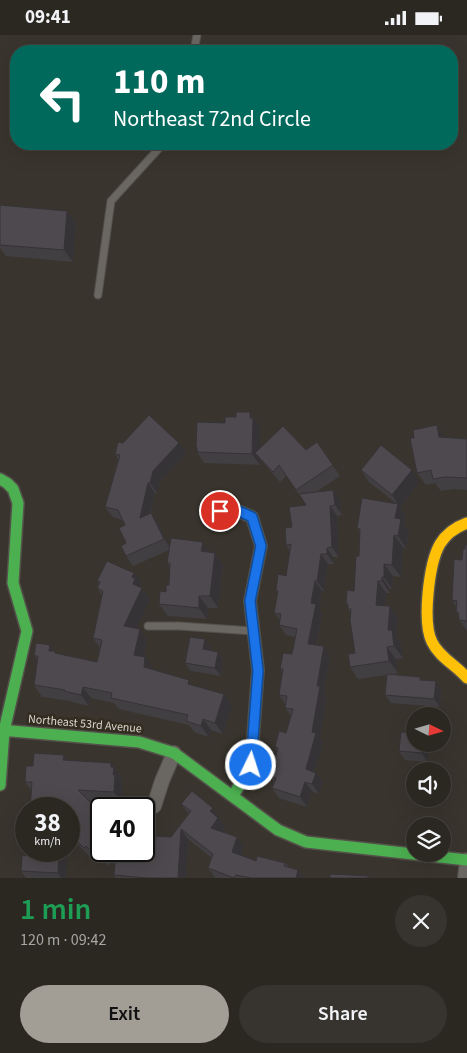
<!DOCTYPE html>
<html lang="en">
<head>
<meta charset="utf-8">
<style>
  :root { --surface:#2b2822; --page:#37342f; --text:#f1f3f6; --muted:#a6a6a5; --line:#474440; --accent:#a29e96 }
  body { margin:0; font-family:"Source Sans 3",sans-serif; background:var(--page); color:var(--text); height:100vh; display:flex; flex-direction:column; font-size:19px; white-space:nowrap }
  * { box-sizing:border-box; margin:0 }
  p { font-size:16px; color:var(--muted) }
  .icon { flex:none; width:28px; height:28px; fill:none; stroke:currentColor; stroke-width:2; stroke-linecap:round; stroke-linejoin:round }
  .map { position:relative; height:843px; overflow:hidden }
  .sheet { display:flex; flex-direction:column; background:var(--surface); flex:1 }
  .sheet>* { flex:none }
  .guide { position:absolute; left:10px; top:10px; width:448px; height:105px; border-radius:20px; box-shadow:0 5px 20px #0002,0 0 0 1px var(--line); background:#00695c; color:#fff; overflow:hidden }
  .needle { width:32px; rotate:95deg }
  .buttons { position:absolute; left:406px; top:672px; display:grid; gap:10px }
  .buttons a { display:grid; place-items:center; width:45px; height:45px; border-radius:50%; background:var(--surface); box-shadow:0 5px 20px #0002,0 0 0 1px var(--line); font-size:25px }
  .speed { position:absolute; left:15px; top:762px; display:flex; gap:10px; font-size:25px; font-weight:700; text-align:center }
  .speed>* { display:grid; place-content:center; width:65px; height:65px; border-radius:50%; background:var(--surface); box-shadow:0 5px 20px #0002,0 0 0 1px var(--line); line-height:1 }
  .speed small { font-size:12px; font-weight:400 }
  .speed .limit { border:2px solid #111; border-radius:8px; background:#fff; color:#111 }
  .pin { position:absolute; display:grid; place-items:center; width:42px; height:42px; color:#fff; margin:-21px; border:2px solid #fff; border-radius:50%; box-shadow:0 1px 5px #0007 }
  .me { position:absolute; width:55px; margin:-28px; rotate:4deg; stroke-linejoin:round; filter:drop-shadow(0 0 4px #0008) }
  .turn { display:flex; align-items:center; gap:18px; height:105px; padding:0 20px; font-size:22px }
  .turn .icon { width:65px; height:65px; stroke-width:2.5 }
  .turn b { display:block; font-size:35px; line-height:42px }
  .round { display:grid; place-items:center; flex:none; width:52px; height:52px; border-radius:26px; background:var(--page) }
  .headline { display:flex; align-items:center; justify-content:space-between; height:85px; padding:0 20px }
  h1 { font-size:30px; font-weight:600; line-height:38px; color:#1e9e55 }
  .cta { display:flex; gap:10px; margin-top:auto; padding:10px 20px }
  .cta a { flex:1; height:58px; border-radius:30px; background:var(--accent); color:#111; font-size:20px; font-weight:600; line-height:58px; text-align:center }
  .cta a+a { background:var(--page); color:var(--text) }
  .status { display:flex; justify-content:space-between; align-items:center; height:35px; padding:0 25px; background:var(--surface); direction:ltr }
  .status svg { height:14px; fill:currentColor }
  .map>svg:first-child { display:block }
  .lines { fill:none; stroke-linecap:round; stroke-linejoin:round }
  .lane-casing { stroke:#54514b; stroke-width:9 }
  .street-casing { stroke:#54514b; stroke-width:16 }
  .fast-casing { stroke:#54514b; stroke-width:14 }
  .slow-casing { stroke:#54514b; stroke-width:14 }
  .lane { stroke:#6a6661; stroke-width:7 }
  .street { stroke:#6a6661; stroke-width:14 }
  .fast { stroke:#4caf50; stroke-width:11 }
  .slow { stroke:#ffc107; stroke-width:11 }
  .wall { fill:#423f43 }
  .shaded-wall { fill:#363337 }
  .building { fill:#4d494e; stroke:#363337 }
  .route-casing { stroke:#114b97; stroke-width:12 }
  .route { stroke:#1a73e8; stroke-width:9 }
  .labels { text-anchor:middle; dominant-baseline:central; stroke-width:5; stroke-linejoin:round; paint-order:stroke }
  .street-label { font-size:12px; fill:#dad6ce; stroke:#332c20 }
</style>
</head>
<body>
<div class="status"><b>09:41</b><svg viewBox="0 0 49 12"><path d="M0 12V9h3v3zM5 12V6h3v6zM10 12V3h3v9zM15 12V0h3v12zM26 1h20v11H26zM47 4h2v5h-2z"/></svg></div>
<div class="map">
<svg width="467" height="843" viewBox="0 0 467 843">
  <rect width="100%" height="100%" fill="#39352e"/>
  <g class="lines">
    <g class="lane-casing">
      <path id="lane" d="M194,16L197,0
        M98,260L111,166L163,109
        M148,591H179L253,596"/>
    </g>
    <g class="street-casing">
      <path id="street" d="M154,771L162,746L174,718
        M465,843L467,825"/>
    </g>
    <g class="fast-casing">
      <path id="fast" d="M0,444L7,448L13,454L18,468L13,548L27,596L4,696L0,750
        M209,479L231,473L252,482L261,511L250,566L258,635L251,730L233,761
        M0,695L139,707L174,718L278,795L306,807L467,825"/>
    </g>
    <g class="slow-casing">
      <path id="slow" d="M467,488C456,492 446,499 440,509C429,528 422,587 432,607C439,622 457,631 467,643"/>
    </g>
    <use href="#lane" class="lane"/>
    <use href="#street" class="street"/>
    <use href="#fast" class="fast"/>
    <use href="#slow" class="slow"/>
  </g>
  <path class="wall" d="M0,176H67L76,188L73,227L6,221L0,213Z
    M250,377L260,393V413L306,415L317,407L340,441L316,457L333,455L340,465L342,480L337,481L339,522H333L334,529H328L324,556H322L319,574L322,579L317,610L330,621L324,657L327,661L320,703L323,708L314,737L323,747L319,759L312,756L307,772L279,763L272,753L274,747L270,741L277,716L275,712L286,698L291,681L285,673L286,670L279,660L282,637L280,634L292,619L295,602L286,600L279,590L280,585L274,578L278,559L276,556L286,541L290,516L286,510L292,492L306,470L286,441L280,447L260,424V430L204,428L197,417V414L196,412L225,388Z
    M445,402L467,404V455L453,454L441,456L435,448L426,450L417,438L414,403Z
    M123,408H179L187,418L160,446L157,458H155L151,478L158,488L169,511L210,518L223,530L218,573H208L207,584L168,581L159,569L169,550L170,532L167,528L169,515L133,531L126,521V508L125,490L122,485L113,482L105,472L118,424L115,419Z
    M361,435L420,447L400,472L399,471L406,481L405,490L409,496L406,513L403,512L401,542L393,541L392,554H390V558H386L385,571H390L398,583L396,601L400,607L403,623L396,624L398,638L389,640L420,642L422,645L441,655L440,672L391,668L385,660L387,640L358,644L350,632L355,618L351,578L348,574V572L346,568L354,556L359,521L360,498L357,493L397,469L369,447Z
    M467,510V596L459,585V581L456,577V572L452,565L465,514Z
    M97,546L142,549L140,552L150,564L136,594L147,605L144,622L153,633V634L192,650L232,670L223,699L211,695L209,702L194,697L189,690L119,674L114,668L91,663L89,671L72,667L71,666L42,662L34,650L38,626L34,621L50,610L56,618L97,627L100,613L93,603L102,560L97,553L99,549Z
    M211,612L210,615L218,617L223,626L221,641L191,636L185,628Z
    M415,698L427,727L405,725L399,716Z
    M64,720L68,726L111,728L122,743L121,748L123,751L122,768L90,767L101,816H144L155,811L171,802L189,779L181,769L220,783L219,784L225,793L222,797L244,812L241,820L256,826L285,828L289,832L298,835L304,843H215L208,833L212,823L188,804L186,843H116L114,840L115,824L108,831L100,822L97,825L94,822L92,824L69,801V802V774L31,755L25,747L33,731Z
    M29,821L66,843H26L21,836Z"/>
  <path class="shaded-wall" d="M67,176L76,188L73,227L64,215Z
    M250,377L260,393V422L255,418L260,424V430L252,419Z
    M437,390L445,402H439Z
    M179,408L187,418L160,446L157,458L150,448L153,436Z
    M412,435L420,447L400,472L392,460Z
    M148,448L155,458L147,493L140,483Z
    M333,455L340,465L342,480L335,470Z
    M398,469L406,481L405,490L409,496L406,513L398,501L395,483Z
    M330,471L337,481L339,522L332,512Z
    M151,478L158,488L171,514L164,504Z
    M394,500L403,512L401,542L392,530Z
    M203,507L211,519L201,516Z
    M327,513L333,522L334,529L327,519Z
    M215,518L223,530L218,573L210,561Z
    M321,519L328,529L324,556L317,546Z
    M384,529L393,541L392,554L384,542Z
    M134,538L142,549L140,552L150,564L132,602L124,591L133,549L132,542Z
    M382,542L390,554V558L382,546Z
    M315,546L322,556L319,574L322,579L315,618L308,609L311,568Z
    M378,546L386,558L384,582L376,570Z
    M199,561L208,573L207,584L199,573Z
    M390,571L398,583L396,601L400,607L403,623L394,611L388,595Z
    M140,594L147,605L142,631L134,620Z
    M205,604L211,612L209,622L203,614Z
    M50,610L55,616L62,627L49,616Z
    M324,611L330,621L324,657L327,661L320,703L323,708L312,744L306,734L317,651Z
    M387,612L396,624L398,638L389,626Z
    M218,617L223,626L221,641L215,633Z
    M145,622L153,633L151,643L144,632Z
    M436,646L441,655L440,672L434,664Z
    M83,652L91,663L89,671L81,660Z
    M224,659L232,670L223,699L215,688Z
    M203,684L211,695L209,702L201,691Z
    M422,709H429L427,727L422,718Z
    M64,720L72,731L63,725Z
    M111,728L122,743L121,748L123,751L122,768L114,757L113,740L111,732Z
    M316,738L323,747L319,759L312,749Z
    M305,747L312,756L307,772L300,762Z
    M213,773L225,793L218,803L211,793L210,776Z
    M181,794L188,804L186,843H178Z
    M237,802L244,812L239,827L232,817Z
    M59,816H68L66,843H61L58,838Z
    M298,835L304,843H296Z"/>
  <path class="building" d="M0,170L67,176L64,215L0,210Z
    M236,377H250V383H253L252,419L197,417V412H196L197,387L225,388V382H236Z
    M149,380L179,408L153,436L150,448H148L140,483L151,478L164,504L126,521L121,511L126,508L119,493L125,490L118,475L105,472L120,420L115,419L118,407L123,408Z
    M437,390L439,402L467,404V443L445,442L433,444L431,435L417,438L410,403H414L413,395Z
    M283,391L306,415L317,407L333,430L296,455L279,430L273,437L255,418Z
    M381,410L412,435L392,460L361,435Z
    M333,455L335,470L330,471L332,512L327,513V519H321L317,546H315L311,568L316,569L308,609L324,611L317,651H320L312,697L316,698L306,734L316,738L312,749L305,747L300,762L272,753L276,743L270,741L278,713L275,712L279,696L286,698L293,674L285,673L287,661L279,660L283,634H280L283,618L292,619L297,594L279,590L281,579L274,578L278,556H276L278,539L286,541L291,509L286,510L285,493L292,492L289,472L306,470L299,459Z
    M362,463L398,469L395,483L401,484L398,501L394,500L392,530L384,529V542H382V546H378L376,570L390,571L388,595H392L394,611L387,612L389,626L350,632L348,619L355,618L350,585L351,574H348V569L346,568L347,555L354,556L356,521H359L360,494L357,493Z
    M171,503L203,507L201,516L215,518L210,561H199V573L159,569L160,556L166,557V550H169L170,528H167Z
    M465,510H467V586L459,585L458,577H456L457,566L452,565L454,524L462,525L463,514H465Z
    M107,526L134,538L132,542L135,544L133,549L142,553L124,591L140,594L134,620L145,622L144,632L189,645L188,649L224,659L215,688L203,684L201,691L186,686L188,680L111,663L112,658L83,652L81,660L64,656L65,655L34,650L38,621H34L36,608L50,610L49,616H55V618L97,627L102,605L93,603L103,556L97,553L100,547L97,546Z
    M190,602L205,604L203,614L218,617L215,633L185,628Z
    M387,639L420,642V645L436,646L434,664L385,660Z
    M401,697L415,698V709H422V718L399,716Z
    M34,718L64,720L63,725L111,728V732H114L113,740H115L114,757L78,755L101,778V816H104L100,820L92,811L89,814L86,811L84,813L69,798V774H30L32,747H25L26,731H33Z
    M192,756L213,773L210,776L218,783L211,793L237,802L232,817L256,826L257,821L285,828L284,831L298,835L296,843H251L236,840L234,843L208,833L213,819L181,794L178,843H147L114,840L116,816H144V810L155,811L156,801L171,802L191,776L181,769Z
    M25,774H26V791L23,790Z
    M29,816H59L58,838L21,836L22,820L29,821Z
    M330,839L368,841V843H330Z"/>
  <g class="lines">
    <g class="route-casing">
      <path id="route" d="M220,476L232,473L252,482L261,511L250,566L258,636L251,730"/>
    </g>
    <use href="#route" class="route"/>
  </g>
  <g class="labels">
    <g class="street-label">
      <text transform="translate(85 689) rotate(5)">Northeast 53rd Avenue</text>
    </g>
  </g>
</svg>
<div class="buttons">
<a><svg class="needle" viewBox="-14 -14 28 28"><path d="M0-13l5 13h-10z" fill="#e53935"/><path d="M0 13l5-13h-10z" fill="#a6a6a5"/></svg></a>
<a><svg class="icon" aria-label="sound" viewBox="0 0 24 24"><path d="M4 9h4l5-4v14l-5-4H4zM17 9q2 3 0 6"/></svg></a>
<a><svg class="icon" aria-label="layers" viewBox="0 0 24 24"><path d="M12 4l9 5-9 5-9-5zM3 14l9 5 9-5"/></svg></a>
</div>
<div class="speed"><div>38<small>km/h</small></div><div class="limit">40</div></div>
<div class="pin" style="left:220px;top:476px;background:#d93025"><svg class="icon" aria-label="arrive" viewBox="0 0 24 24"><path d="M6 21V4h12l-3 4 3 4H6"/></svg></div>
<svg class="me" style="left:251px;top:730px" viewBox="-20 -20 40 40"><circle r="17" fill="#1a73e8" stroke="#fff" stroke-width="3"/><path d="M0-11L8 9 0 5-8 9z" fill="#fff"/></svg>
<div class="guide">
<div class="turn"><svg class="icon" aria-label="left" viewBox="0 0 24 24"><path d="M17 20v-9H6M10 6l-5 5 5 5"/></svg><div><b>110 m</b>Northeast 72nd Circle</div></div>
</div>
</div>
<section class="sheet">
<div class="headline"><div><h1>1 min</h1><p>120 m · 09:42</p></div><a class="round"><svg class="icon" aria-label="close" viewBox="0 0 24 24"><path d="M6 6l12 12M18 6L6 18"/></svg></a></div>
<div class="cta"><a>Exit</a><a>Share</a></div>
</section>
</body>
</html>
